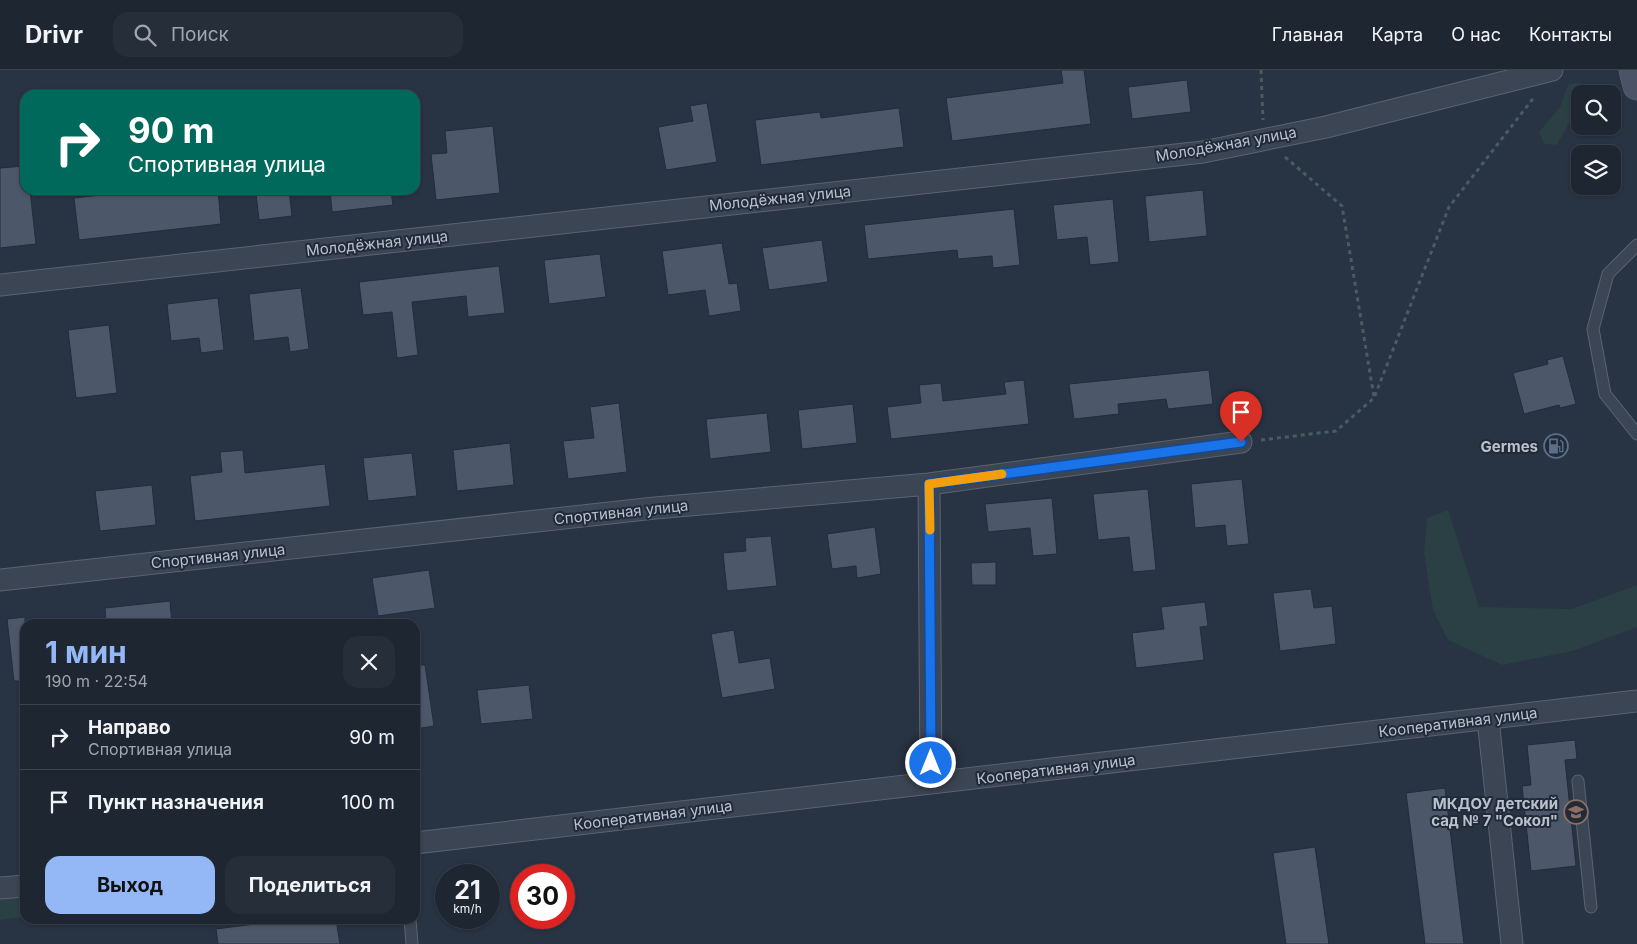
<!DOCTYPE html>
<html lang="ru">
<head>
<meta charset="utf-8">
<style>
  :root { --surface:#1e2632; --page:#262e3a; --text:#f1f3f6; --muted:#a1a5ac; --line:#3c434d; --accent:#94b8f6 }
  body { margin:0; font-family:Inter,sans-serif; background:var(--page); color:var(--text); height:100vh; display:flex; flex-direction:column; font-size:19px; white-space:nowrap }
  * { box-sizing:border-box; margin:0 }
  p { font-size:16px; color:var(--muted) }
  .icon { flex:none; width:28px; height:28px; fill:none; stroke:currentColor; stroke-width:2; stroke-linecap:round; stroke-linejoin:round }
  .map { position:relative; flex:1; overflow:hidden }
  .panel { position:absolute; left:20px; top:549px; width:400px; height:305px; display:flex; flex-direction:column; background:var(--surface); border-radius:15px; box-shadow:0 1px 4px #0004,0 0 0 1px var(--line) }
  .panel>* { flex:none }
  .top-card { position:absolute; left:20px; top:20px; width:400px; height:105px; border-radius:15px; box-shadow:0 1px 4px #0004,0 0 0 1px var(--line); background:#00695c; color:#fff; overflow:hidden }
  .controls { position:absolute; left:1571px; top:15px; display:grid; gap:10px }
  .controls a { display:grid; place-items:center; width:50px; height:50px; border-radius:10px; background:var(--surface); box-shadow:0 1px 4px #0004,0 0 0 1px var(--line); font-size:25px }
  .speed { position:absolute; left:435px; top:794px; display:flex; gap:10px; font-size:25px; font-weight:700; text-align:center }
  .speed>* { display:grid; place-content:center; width:65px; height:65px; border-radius:50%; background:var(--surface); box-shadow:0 1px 4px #0004,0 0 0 1px var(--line); line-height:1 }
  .speed small { font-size:12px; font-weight:400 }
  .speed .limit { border:8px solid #d22; background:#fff; color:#111 }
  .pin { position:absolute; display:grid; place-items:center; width:42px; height:42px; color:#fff; margin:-51px -21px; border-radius:50% 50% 50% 0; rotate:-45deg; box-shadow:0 0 5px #0007 }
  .pin .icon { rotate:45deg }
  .me { position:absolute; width:55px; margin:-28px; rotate:0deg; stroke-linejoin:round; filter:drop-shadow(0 0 4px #0008) }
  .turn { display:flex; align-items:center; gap:18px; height:105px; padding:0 25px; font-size:22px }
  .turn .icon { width:65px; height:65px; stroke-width:2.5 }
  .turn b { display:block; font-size:35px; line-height:42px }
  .round { display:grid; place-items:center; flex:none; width:52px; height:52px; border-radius:15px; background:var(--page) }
  .headline { display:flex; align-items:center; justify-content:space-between; height:85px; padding:0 25px }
  h1 { font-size:30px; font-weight:700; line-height:38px; color:var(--accent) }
  .action { display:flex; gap:10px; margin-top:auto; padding:10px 25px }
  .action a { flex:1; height:58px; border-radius:15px; background:var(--accent); color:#111; font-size:20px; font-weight:700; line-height:58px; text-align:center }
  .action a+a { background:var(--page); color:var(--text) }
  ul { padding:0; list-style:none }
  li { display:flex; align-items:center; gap:15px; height:65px; padding:0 25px; border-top:1px solid var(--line) }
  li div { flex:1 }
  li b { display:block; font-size:19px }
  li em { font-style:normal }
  header { display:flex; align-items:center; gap:30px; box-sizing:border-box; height:70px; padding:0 25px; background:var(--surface); border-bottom:1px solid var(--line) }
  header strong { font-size:24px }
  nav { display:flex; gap:28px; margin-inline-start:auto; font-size:18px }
  .search { width:350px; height:45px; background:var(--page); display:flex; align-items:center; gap:12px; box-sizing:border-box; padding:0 18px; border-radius:15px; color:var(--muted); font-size:19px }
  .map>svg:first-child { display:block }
  .green { fill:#2a4044 }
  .building { fill:#4c5769; stroke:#232c3a }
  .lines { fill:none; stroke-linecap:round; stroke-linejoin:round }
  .lane-casing { stroke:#5b6370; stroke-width:13 }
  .street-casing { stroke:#5b6370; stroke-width:23 }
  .secondary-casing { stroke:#5b6370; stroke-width:29 }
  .path { stroke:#485d60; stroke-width:3; stroke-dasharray:4 4; stroke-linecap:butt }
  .lane { stroke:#3c4553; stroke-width:11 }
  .street { stroke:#3c4553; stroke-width:21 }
  .secondary { stroke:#4a5466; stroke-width:28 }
  .route-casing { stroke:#114b97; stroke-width:12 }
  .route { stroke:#1a73e8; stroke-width:9 }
  .slow { stroke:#f59e0b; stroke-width:9 }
  .labels { text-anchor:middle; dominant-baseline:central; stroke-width:4; stroke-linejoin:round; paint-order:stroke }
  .street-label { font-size:15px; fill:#bac0cc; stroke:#212a38 }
  .poi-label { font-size:15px; font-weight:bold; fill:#bac0cc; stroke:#212a38; text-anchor:end }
</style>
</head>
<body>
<header>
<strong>Drivr</strong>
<div class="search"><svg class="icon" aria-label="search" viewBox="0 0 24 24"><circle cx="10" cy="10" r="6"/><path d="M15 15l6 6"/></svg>Поиск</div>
<nav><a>Главная</a><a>Карта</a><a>О нас</a><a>Контакты</a></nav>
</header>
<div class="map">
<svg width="1637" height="874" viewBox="0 0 1637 874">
  <rect width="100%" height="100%" fill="#283343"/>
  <path class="green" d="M1578,12L1591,17L1593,24H1580V53H1569L1557,75L1544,74L1539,62L1560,37L1568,15Z
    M1448,440L1479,537L1572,539L1637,515V557L1573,581L1502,595L1448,570L1433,540L1424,483L1427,448Z
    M25,823V847L0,850V826Z"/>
  <path class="building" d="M1061,0H1084L1091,54L952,71L946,28L1063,13Z
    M1187,10L1191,42L1132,49L1128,17Z
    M707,33L717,92L666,100L658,57L693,51L690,36Z
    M899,38L904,77L761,95L755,50L820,42L821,48Z
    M493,56L500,123L436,130L431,84L447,83L445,61Z
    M25,96V120H30L36,174L0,178V98Z
    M99,120H131V123L156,120H218L221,154L79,170L74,128L100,125Z
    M289,120L292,146L259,150L256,124Z
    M330,120H391L393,135L332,142Z
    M1203,120L1207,166L1149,172L1145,126Z
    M1113,129L1119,192L1090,195L1087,167L1057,170L1053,135Z
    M1014,139L1020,195L993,198L992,186L958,189L957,180L868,189L864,155Z
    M822,170L828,212L769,220L762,178Z
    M722,173L729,214L737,213L741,241L709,246L705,220L668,225L662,181Z
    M600,184L606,227L549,234L544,190Z
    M499,196L505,243L468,247L466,226L412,232L418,285L397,288L392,242L363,245L359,212Z
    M301,218L309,279L290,282L288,267L254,271L249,224Z
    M218,228L224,280L201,283L199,268L171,271L167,234Z
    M109,255L117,323L76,328L68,260Z
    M1563,286L1576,334L1560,338L1559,335L1524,344L1513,303L1548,294L1547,290Z
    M1209,300L1213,334L1168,339L1166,329L1118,334L1119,344L1074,349L1069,314Z
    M1024,310L1029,354L891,369L887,337L921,333L919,315L941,313L943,331L1006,324L1004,312Z
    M619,333L627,402L568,409L563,371L594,368L590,337Z
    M853,334L857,373L802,379L798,340Z
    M767,343L771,382L710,389L706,349Z
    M510,373L514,415L457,421L453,380Z
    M243,380L245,403L325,394L330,436L195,451L190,406L222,402L220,382Z
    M412,383L417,426L368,431L363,388Z
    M1242,409L1249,474L1227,476L1225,455L1195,458L1191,414Z
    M152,415L156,455L100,461L95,421Z
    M1148,419L1156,500L1133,502L1129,467L1098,470L1093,424Z
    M1052,428L1057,484L1033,486L1030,458L988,462L985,434Z
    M875,457L881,504L857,508L856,496L832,499L827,464Z
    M771,466L777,516L727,521L723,483L746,481L745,468Z
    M996,492V515H972L971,493Z
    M429,500L435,538L378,546L372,508Z
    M1311,519L1314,538L1332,536L1336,574L1280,581L1273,523Z
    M170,531L172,554H106L105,538Z
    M1205,532L1208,556L1200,557L1204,590L1136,598L1132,563L1164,559L1161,537Z
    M25,547V611H14L7,549Z
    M734,560L739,593L770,588L775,619L722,628L711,564Z
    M415,595H425L434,656L415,659Z
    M529,615L533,649L481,654L477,620Z
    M1575,670L1577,689L1565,690L1576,796L1531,801L1522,716L1531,715L1527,675Z
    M1445,718L1464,874H1425L1406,723Z
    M1315,777L1329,874H1286L1273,783Z
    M294,849H336L340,874H218L216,859Z"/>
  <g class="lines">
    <g class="lane-casing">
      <path id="lane" d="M1637,175L1608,204L1593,259L1605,324L1637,364
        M1578,711L1591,837
        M410,849L412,874"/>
    </g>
    <g class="street-casing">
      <path id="street" d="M0,215L1203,82L1326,57L1552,0
        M929,414L931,713
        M0,510L655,438L929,414L1241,372
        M1488,649L1512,874
        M415,773L1637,631
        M0,818L25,816"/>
    </g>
    <g class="secondary-casing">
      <path id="secondary" d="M1633,0L1637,16"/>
    </g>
    <path class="path" d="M1261,0L1263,50
      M1285,87L1342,136L1374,327
      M1261,370L1336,361L1374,328L1449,137L1535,26"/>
    <use href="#lane" class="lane"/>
    <use href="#street" class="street"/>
    <use href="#secondary" class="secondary"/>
  </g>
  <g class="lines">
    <g class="route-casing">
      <path id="route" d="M931,693L929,414L1241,372"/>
    </g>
    <use href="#route" class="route"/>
    <path class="slow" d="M930,460L929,414L1002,404"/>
  </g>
  <defs>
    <g id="fuel-ring" transform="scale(1.25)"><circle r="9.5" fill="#212a38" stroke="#5c6f8a" stroke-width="1.5"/><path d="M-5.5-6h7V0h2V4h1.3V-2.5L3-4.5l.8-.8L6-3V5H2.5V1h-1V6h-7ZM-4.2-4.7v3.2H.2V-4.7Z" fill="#5c6f8a"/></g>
    <g id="school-ring" transform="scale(1.25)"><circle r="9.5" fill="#212a38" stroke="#8d6e63" stroke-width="1.5"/><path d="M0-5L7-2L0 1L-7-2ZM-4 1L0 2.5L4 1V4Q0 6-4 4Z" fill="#8d6e63"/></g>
  </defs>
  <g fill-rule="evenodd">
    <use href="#fuel-ring" x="1556" y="376"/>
    <use href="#school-ring" x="1576" y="742"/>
  </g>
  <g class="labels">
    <g class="street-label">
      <text transform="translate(1226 74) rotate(-10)">Молодёжная улица</text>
      <text transform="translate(780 128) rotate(-6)">Молодёжная улица</text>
      <text transform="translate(377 173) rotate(-6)">Молодёжная улица</text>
      <text transform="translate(621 442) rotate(-6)">Спортивная улица</text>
      <text transform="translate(218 486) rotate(-6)">Спортивная улица</text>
      <text transform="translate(1458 652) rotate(-7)">Кооперативная улица</text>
      <text transform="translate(1056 699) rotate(-7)">Кооперативная улица</text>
      <text transform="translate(653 745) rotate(-7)">Кооперативная улица</text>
    </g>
    <g class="poi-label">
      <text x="1538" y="376">Germes</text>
      <text x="1558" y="733">МКДОУ детский<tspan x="1558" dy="17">сад № 7 "Сокол"</tspan></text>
    </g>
  </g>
</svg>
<div class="controls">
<a><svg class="icon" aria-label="search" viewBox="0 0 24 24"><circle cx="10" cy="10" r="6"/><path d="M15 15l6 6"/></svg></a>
<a><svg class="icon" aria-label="layers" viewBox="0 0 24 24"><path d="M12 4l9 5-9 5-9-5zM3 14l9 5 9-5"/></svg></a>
</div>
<div class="speed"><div>21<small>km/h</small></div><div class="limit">30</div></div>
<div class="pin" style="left:1241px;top:372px;background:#d93025"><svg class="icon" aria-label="arrive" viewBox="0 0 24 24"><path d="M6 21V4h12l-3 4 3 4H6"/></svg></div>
<svg class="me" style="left:931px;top:693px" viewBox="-20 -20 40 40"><circle r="17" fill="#1a73e8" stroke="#fff" stroke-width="3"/><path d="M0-11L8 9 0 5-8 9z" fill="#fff"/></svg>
<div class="top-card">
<div class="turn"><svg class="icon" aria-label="right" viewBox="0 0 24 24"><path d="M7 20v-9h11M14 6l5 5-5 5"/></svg><div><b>90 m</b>Спортивная улица</div></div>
</div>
<section class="panel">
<div class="headline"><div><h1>1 мин</h1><p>190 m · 22:54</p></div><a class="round"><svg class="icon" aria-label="close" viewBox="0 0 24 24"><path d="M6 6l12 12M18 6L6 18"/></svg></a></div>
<ul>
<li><svg class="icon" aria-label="right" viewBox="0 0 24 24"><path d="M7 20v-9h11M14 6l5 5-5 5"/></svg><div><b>Направо</b><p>Спортивная улица</p></div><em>90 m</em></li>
<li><svg class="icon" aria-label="arrive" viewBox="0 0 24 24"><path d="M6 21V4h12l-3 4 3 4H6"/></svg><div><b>Пункт назначения</b></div><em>100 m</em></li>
</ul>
<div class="action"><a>Выход</a><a>Поделиться</a></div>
</section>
</div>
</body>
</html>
